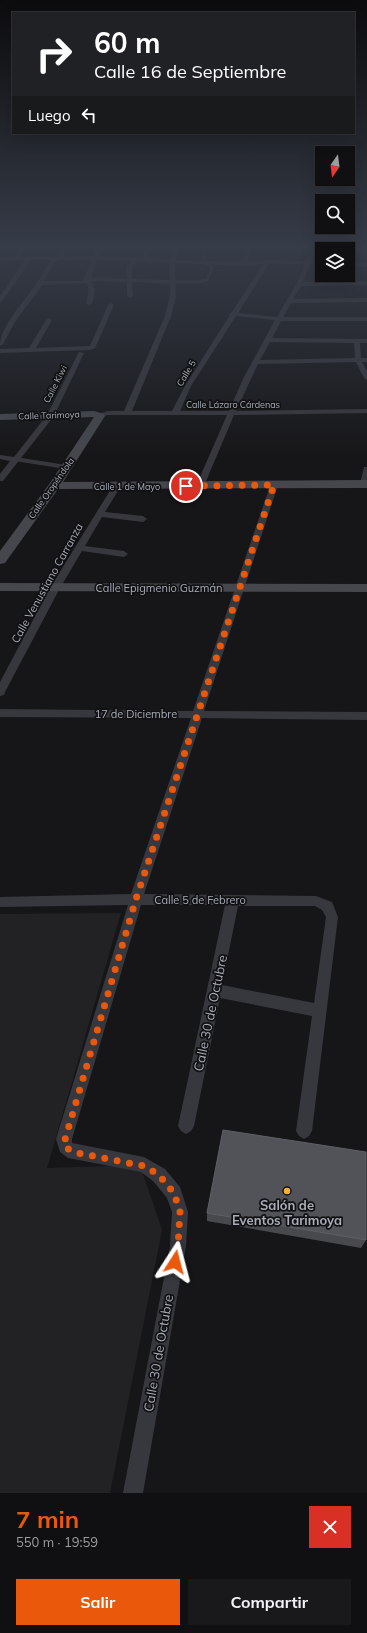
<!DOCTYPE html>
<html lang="es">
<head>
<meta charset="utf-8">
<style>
  :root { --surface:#101012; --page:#19191b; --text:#f1f3f6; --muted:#9c9d9f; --line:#303032; --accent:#ea580c }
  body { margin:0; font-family:Mulish,sans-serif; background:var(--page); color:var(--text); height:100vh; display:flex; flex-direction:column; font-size:15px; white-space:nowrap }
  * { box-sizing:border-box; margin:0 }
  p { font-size:13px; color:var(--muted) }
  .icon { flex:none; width:22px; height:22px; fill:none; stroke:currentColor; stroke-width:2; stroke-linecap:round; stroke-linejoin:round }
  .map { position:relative; height:1493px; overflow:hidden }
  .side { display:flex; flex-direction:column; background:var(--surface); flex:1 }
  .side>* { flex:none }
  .top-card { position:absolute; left:12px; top:12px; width:343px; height:122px; border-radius:0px; box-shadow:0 4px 16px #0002,0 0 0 1px var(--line); background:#202124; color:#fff; overflow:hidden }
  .needle { width:26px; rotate:194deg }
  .fabs { position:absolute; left:315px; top:146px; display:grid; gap:8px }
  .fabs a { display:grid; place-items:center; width:40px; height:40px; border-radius:0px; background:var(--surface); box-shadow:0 4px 16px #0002,0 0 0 1px var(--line); font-size:20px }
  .pin { position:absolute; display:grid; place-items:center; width:34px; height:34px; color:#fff; margin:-17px; border:2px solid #fff; border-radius:50%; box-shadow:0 1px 4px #0007 }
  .me { position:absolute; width:44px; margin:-22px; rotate:9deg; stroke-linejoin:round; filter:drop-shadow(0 0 3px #0008) }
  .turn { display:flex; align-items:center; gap:14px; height:84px; padding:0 16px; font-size:18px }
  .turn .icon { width:52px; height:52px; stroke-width:2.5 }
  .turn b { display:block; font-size:28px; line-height:34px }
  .then { display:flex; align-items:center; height:38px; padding:0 16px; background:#0003; gap:8px; font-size:15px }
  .round { display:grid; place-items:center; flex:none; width:42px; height:42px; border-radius:0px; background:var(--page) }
  .headline { display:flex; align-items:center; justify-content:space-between; height:68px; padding:0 16px }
  h1 { font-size:24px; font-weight:700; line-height:30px; color:var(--accent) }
  .primary-button { display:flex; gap:8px; margin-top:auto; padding:8px 16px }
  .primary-button a { flex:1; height:46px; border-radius:0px; background:var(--accent); color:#fff; font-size:16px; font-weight:700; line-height:46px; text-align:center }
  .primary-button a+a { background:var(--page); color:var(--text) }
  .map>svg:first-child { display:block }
  .built { fill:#222225 }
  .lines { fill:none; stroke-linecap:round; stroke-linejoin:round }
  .lane-far1 { stroke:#37383d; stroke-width:3 }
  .lane { stroke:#37383d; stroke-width:4 }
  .street { fill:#37383d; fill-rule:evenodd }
  .secondary { fill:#45474d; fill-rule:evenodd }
  .wall { fill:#47494d }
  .building { fill:#525359; stroke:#5f6168 }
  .route { stroke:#ea580c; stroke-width:7; stroke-dasharray:0 12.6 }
  .poi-dot { fill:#f2b134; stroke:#111113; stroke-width:1.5 }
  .labels { text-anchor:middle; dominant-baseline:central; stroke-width:3.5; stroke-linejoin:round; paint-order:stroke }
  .far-street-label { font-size:9px; fill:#a8adb8; stroke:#111113 }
  .street-label { font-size:11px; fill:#a8adb8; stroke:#111113 }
  .near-street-label { font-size:13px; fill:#a8adb8; stroke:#111113 }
  .near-poi-label { font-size:13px; font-weight:bold; fill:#a8adb8; stroke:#111113 }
</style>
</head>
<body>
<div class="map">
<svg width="367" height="1493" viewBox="0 0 367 1493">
  <rect width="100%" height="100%" fill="#161618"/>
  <path class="built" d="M121,913L47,1168L140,1165L162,1230L110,1493H0V914Z"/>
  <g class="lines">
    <path class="lane-far1" d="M171,282H198L207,280L212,268L209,264L204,263L205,248"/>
    <path class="lane" d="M15,459L66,467"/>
    <path class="street" d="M21,248H27L20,257H57L62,248H68L63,257L93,256L99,248H105L99,256L143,258L145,248H151L148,258L170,259L172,255V248H178V255L175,260L243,262L245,248H251L248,262L267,260L306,261L309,255L308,248H314L315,255L312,261H322V265L310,264L303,282L367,281V285L301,286L293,299L367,298V302L291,303L283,317H367V321H281L272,338L367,339V343H360L361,358H367V362H362L367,371V380L364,378L356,362L258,364L236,411L367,409V413L234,415L204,486L203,488H197L196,486L227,415H108L99,417L95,415L108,411H124L165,316L170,296V284L132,282L133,296L130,298L127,296V282L92,281L95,291L92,303L89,305L86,303L89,291L87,283L42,285L15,322L3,344L0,346C0,326 25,301 36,284C41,277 46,268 51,260H31L2,301L0,302V296L25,260L0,261V257H15ZM59,260H92L83,281H44L55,262ZM97,260L131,261L126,267L127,279L91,277ZM137,261L169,263L170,280L132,279V267ZM175,263L245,266L263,264L232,312L229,314L230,315L185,386L172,411H132L171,316L176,296ZM269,264H305L298,281L277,317L238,313ZM236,316L275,320L243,379L229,411H180L191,386ZM270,342L354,343L355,358L260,360Z
      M327,248H367V251L328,249Z
      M348,262L367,263V267L348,266Z
      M111,303L114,305L95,348L90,350L0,353V349L29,348L46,320L49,318L52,320L36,348L90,346L108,305Z
      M79,352L84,353L54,416L3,481H0V474L10,461L0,459V455L14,457L47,415Z
      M364,467H367V485L364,486L360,484Z
      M271,483H277L278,485L204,711L367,712V720L202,718L144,894L316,896L332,902L338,917L312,1131L309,1136L304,1139L299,1136L296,1131L312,1016L220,998L194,1126L191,1131L186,1134L181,1131L178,1126L225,905H141L72,1139V1143L144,1157L165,1169L180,1187L188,1212L186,1246L143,1493H123L170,1246L172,1212L167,1198L153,1181L141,1172L68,1158L60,1152L56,1139L128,905L0,907V897L131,894L191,718L0,717V709L193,711ZM238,906H315L322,910L326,917L314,1003L222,985Z
      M114,484H120L121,486L105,512L143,516L147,519L143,522L102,517L85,546L124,551L128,554L124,557L82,551L60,588L5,692L4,695L0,696V682L50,588Z"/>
    <path class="secondary" d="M94,411L104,414L105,416L63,482L367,480V488L58,489L5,563L0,564V551L50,483L94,417L0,420V414Z
      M0,583L367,584V592L0,591Z"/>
  </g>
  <path class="wall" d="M207,1213L366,1240L361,1248L207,1221Z"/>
  <path class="building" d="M223,1130L366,1152V1240L207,1213Z"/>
  <linearGradient id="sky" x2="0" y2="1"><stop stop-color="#0c0c0d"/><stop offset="0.54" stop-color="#363c48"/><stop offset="1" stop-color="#363c48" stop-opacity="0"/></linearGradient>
  <rect width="367" height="457" fill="url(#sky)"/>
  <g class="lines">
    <path class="route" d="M175,1262L178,1246L180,1212L174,1193L159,1175L144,1166L73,1152L65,1147L64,1143L136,899L274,485L186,486"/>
  </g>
  <circle class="poi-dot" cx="287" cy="1191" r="4"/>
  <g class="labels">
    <g class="far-street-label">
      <text transform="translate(186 373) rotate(-59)">Calle 5</text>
      <text transform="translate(55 384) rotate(-63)">Calle Kiwi</text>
      <text x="233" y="404">Calle Lázaro Cárdenas</text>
      <text transform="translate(49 415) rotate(-2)">Calle Tarimoya</text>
      <text x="127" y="486">Calle 1 de Mayo</text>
      <text transform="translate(51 488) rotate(-55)">Calle Oropéndola</text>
    </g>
    <g class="street-label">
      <text transform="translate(47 583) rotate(-61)">Calle Venustiano Carranza</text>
      <text x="159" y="588">Calle Epigmenio Guzmán</text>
      <text x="136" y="714">17 de Diciembre</text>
      <text x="200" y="900">Calle 5 de Febrero</text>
    </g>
    <g class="near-street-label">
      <text transform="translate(210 1013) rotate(-78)">Calle 30 de Octubre</text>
      <text transform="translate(158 1353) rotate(-80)">Calle 30 de Octubre</text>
    </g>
    <g class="near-poi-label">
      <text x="287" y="1205">Salón de<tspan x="287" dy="15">Eventos Tarimoya</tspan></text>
    </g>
  </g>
</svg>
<div class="fabs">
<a><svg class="needle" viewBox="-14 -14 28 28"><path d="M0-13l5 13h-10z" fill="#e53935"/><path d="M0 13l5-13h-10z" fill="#9c9d9f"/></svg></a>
<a><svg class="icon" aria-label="search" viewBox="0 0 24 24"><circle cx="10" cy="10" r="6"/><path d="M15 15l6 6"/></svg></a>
<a><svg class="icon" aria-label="layers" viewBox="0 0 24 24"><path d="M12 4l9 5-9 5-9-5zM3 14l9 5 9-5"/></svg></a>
</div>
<div class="pin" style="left:186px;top:486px;background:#d93025"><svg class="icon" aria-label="arrive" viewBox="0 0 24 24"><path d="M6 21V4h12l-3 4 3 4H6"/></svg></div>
<svg class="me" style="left:175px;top:1262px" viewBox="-20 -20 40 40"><path d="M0-17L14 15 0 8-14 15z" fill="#ea580c" stroke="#fff" stroke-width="4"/></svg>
<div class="top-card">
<div class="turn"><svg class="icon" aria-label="right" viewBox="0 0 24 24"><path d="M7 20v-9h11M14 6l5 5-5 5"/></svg><div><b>60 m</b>Calle 16 de Septiembre</div></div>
<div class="then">Luego<svg class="icon" aria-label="left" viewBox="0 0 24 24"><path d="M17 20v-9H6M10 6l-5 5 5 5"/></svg></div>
</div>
</div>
<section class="side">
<div class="headline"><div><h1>7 min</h1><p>550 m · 19:59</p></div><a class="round" style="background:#d93025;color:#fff"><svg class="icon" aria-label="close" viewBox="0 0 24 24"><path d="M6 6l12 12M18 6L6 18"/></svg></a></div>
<div class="primary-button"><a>Salir</a><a>Compartir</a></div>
</section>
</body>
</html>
